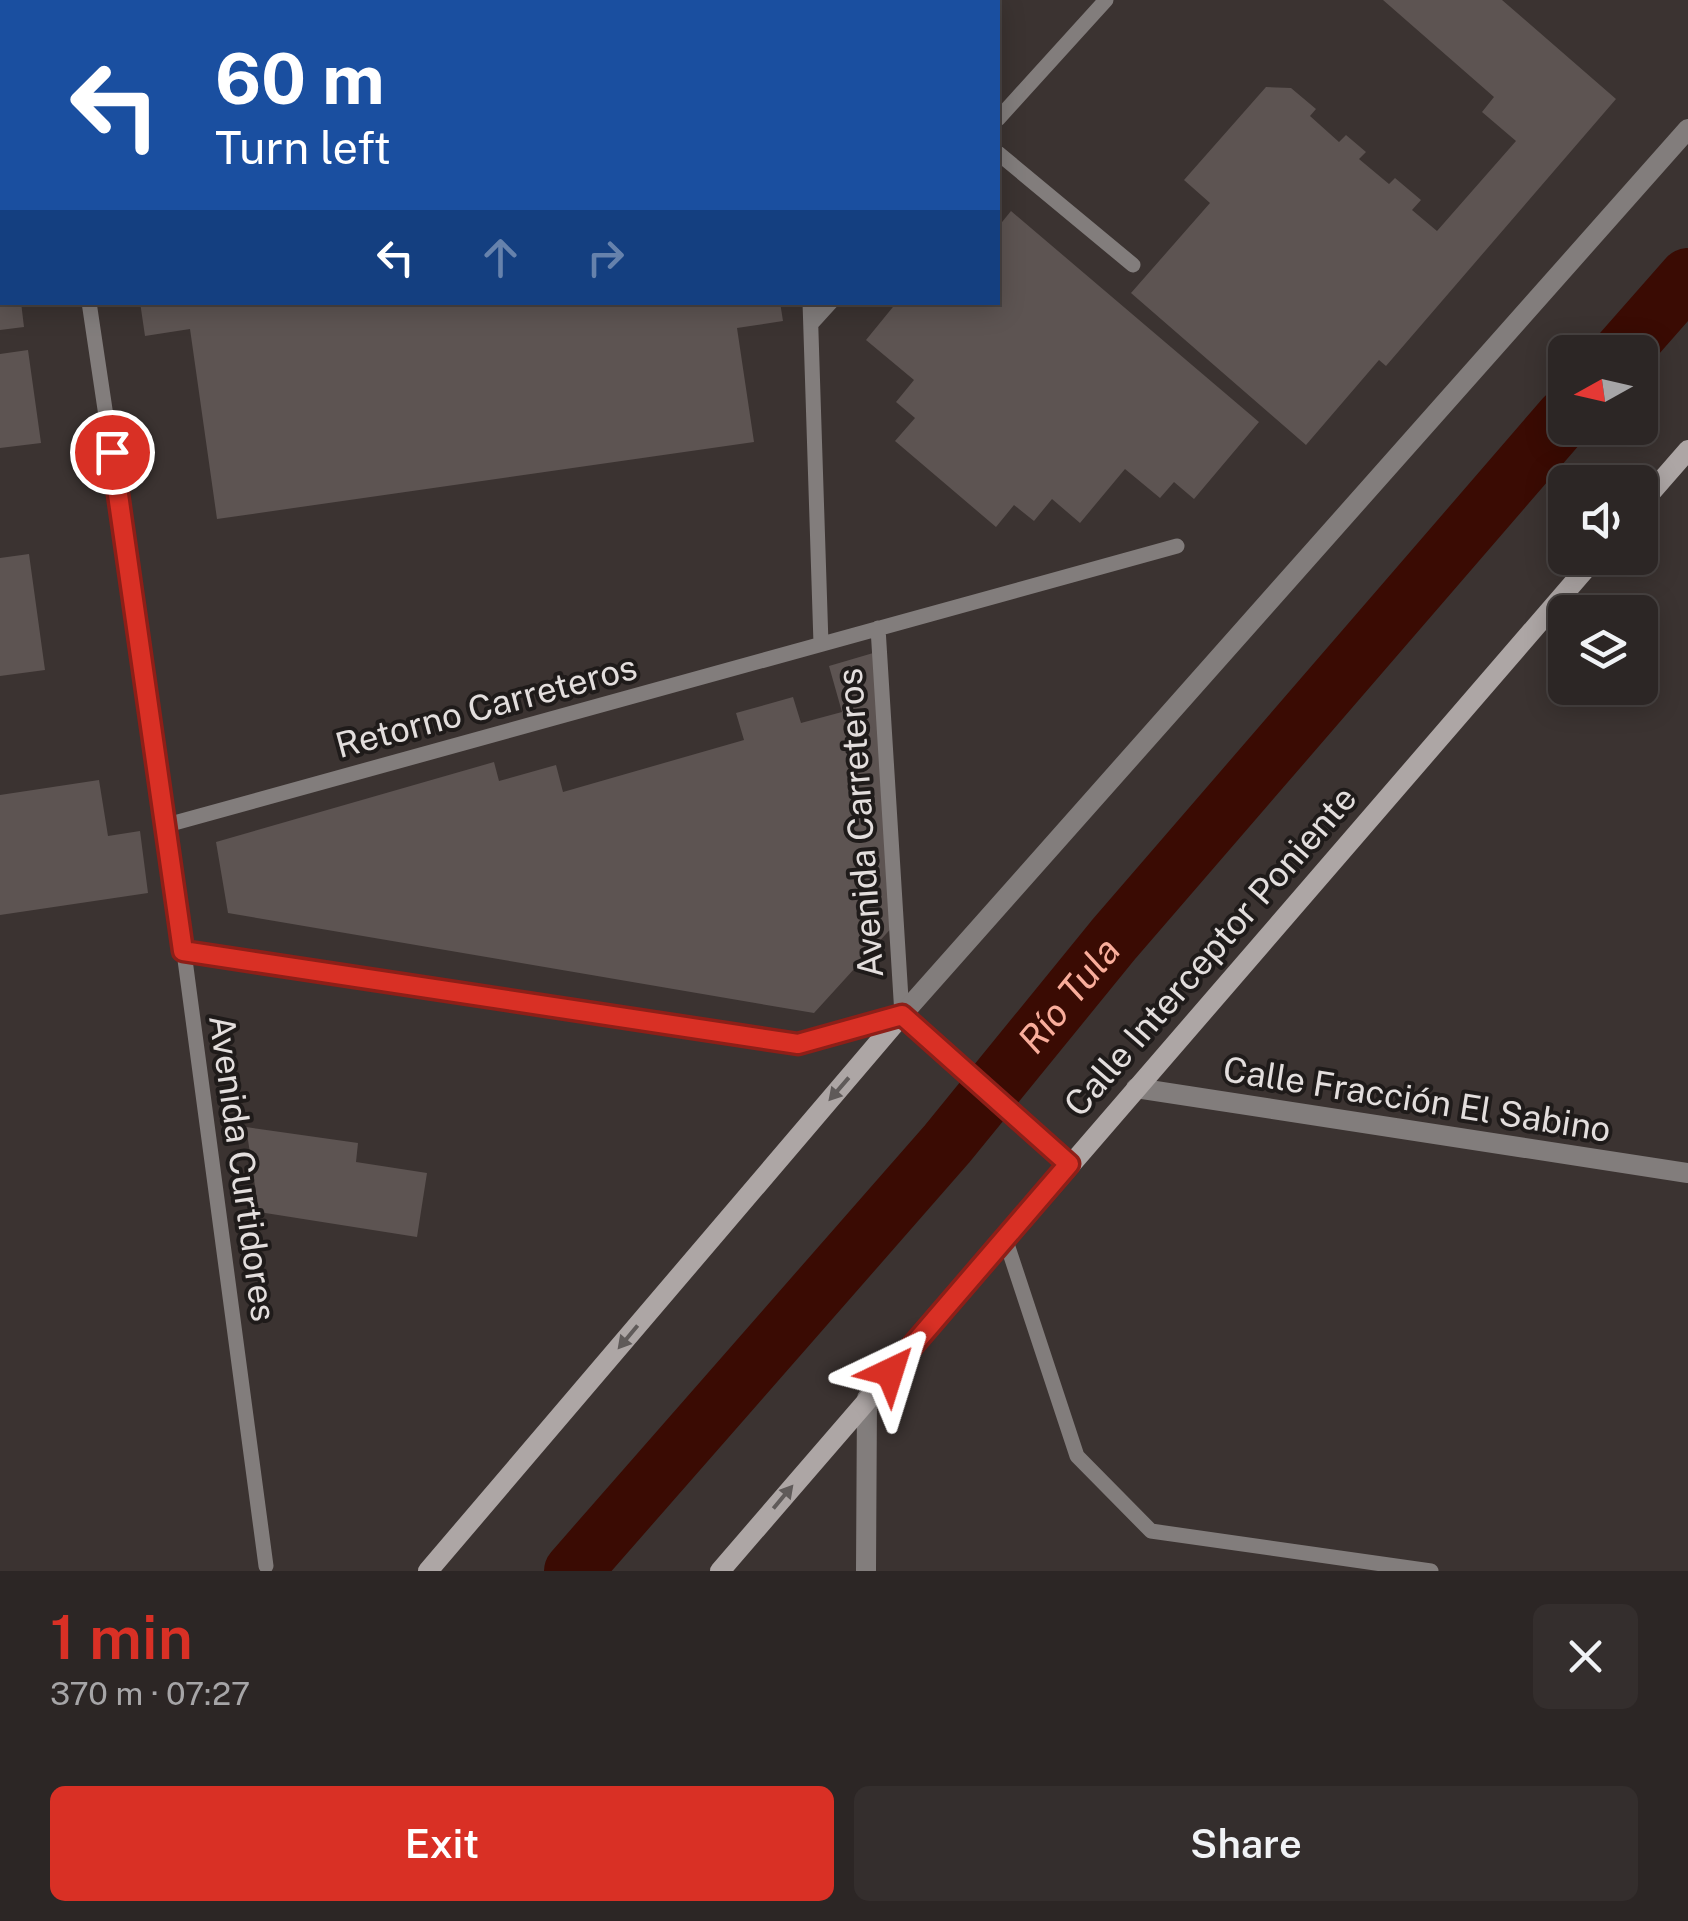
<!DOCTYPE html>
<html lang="en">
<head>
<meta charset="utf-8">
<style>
  :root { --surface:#2c2625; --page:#342e2d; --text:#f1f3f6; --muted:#a6a5a7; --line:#484342; --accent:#d93025 }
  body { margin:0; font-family:"Public Sans",sans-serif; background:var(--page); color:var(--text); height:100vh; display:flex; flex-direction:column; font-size:38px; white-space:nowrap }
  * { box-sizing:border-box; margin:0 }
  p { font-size:32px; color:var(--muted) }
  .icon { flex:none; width:55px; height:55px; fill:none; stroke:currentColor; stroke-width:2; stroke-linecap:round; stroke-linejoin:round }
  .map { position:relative; height:1571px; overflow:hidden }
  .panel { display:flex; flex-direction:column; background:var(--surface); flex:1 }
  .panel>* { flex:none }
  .top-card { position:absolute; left:0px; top:0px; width:1000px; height:305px; box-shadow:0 5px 25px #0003,0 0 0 2px var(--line); background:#1a4fa0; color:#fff; overflow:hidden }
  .needle { width:65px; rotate:262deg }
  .buttons { position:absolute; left:1548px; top:335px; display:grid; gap:20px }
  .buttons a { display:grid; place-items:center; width:110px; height:110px; border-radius:15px; background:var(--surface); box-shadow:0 5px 25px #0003,0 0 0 2px var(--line); font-size:50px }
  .pin { position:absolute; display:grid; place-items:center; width:85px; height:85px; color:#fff; margin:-42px; border:5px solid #fff; border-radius:50%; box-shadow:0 2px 10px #0007 }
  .me { position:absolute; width:110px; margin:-55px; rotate:41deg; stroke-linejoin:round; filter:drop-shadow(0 0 8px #0008) }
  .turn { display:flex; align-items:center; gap:35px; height:210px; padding:0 50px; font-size:45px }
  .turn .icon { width:130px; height:130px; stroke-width:2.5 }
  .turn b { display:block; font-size:70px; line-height:85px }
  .lanes { display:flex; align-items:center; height:95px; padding:0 50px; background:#0003; justify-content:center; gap:50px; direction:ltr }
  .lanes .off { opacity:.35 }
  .round { display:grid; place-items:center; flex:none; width:105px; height:105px; border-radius:15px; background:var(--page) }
  .head { display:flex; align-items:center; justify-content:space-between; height:170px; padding:0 50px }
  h1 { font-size:60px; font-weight:600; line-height:75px; color:var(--accent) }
  .action { display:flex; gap:20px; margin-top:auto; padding:20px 50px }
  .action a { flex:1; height:115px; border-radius:15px; background:var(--accent); color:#fff; font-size:40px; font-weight:600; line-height:115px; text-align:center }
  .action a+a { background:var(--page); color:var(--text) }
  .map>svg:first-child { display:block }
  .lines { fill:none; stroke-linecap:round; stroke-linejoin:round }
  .river { stroke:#3a0b03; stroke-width:58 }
  .building { fill:#5d5452 }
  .service { stroke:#827d7c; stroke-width:15 }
  .minor { stroke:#827d7c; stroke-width:20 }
  .secondary { stroke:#ada6a5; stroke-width:20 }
  .oneway { fill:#5f5a59 }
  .route-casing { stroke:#8d1f18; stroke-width:25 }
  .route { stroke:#d93025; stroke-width:18 }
  .labels { text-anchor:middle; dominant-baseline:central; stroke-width:8; stroke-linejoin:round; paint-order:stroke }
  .street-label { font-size:35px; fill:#e3dedd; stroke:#1f1b1a }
  .water-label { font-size:38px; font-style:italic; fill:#f9ad9b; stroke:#1f1b1a }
</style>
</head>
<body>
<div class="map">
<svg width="1688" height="1571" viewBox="0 0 1688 1571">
  <rect width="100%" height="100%" fill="#3b3331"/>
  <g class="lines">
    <g class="river">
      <path d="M1622,352L1688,277"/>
      <path id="s1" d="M573,1571L947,1144L1114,939L1565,417"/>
    </g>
  </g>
  <path class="building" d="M1383,0H1502L1616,99L1386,366L1379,360L1306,445L1131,293L1210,203L1184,180L1266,87L1291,88L1316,109L1310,116L1339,142L1346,135L1366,152L1359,159L1389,184L1395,178L1421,200L1412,210L1437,231L1516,141L1482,112L1494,97Z
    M1011,211L1259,422L1194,499L1174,482L1160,498L1125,469L1080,523L1052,499L1034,521L1014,505L996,527L895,441L915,418L896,402L914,380L866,340L897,302H998V227Z
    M0,302H21L24,327L0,330Z
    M140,302H780L783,321L737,328L754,442L217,519L190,329L145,336Z
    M28,350L41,443L0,448V354Z
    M29,554L45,670L0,676V558Z
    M880,651L896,923L814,1013L228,913L216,842L494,762L499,781L556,765L563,792L744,740L736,713L793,697L801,723L842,712L829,666Z
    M99,780L108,836L140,831L148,893L0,915V795Z
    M246,1127L358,1143L356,1162L427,1173L417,1237L259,1212Z"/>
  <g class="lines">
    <path class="service" d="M45,0V2
      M800,0V2
      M998,119L1106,0
      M998,153L1133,265
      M89,302L167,825L266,1566
      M810,302L821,644
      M811,324L831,302
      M167,825L1177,546
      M183,951L798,1044L902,1015L878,628
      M1005,1238L1077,1456L1151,1531L1431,1571"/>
    <path class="minor" d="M902,1015L1688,129
      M1136,1088L1688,1173
      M866,1571L867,1398"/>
    <path class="secondary" d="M1640,505L1688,450
      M428,1571L902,1015L1069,1164
      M720,1571L1595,558"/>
  </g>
  <defs><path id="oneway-solid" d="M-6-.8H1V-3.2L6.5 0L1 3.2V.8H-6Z" transform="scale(2.5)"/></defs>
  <g class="oneway">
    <use href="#oneway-solid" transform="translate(839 1089) rotate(131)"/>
    <use href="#oneway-solid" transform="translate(628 1337) rotate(130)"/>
    <use href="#oneway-solid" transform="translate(783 1497) rotate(-50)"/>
  </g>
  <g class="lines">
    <g class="route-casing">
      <path id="route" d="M112,452L183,951L798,1044L902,1015L1069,1164L890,1372"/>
    </g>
    <use href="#route" class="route"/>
  </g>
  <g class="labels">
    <g class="street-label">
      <text transform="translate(486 706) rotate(-15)">Retorno Carreteros</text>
      <text transform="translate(860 823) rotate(-94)">Avenida Carreteros</text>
      <text transform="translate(1210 951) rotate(-49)">Calle Interceptor Poniente</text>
      <text transform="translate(1417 1099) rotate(9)">Calle Fracción El Sabino</text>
      <text transform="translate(243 1168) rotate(82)">Avenida Curtidores</text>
    </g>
    <g class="water-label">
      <text stroke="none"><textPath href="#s1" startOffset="760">Río Tula</textPath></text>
    </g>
  </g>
</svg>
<div class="buttons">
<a><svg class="needle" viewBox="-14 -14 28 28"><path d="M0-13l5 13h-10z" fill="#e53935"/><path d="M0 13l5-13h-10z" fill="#a6a5a7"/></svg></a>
<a><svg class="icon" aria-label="sound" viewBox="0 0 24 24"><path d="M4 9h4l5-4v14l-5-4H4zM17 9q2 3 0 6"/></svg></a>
<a><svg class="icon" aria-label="layers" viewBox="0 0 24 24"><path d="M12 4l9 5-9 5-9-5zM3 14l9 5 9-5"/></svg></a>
</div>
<div class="pin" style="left:112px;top:452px;background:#d93025"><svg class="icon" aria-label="arrive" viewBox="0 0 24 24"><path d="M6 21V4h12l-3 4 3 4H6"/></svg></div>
<svg class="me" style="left:890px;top:1372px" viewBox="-20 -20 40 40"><path d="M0-17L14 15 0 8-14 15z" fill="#d93025" stroke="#fff" stroke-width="4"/></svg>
<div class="top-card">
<div class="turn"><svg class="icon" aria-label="left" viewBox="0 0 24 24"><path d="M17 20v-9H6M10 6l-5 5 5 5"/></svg><div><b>60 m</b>Turn left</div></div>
<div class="lanes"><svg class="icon" aria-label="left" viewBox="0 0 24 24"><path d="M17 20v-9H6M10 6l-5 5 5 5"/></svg><svg class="icon off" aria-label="ahead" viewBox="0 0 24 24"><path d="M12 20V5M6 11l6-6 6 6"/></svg><svg class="icon off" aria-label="right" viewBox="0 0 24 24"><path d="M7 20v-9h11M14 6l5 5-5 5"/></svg></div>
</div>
</div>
<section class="panel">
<div class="head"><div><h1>1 min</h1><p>370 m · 07:27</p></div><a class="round"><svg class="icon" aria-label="close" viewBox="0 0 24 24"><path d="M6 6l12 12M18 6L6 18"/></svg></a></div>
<div class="action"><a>Exit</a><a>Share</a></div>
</section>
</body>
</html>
